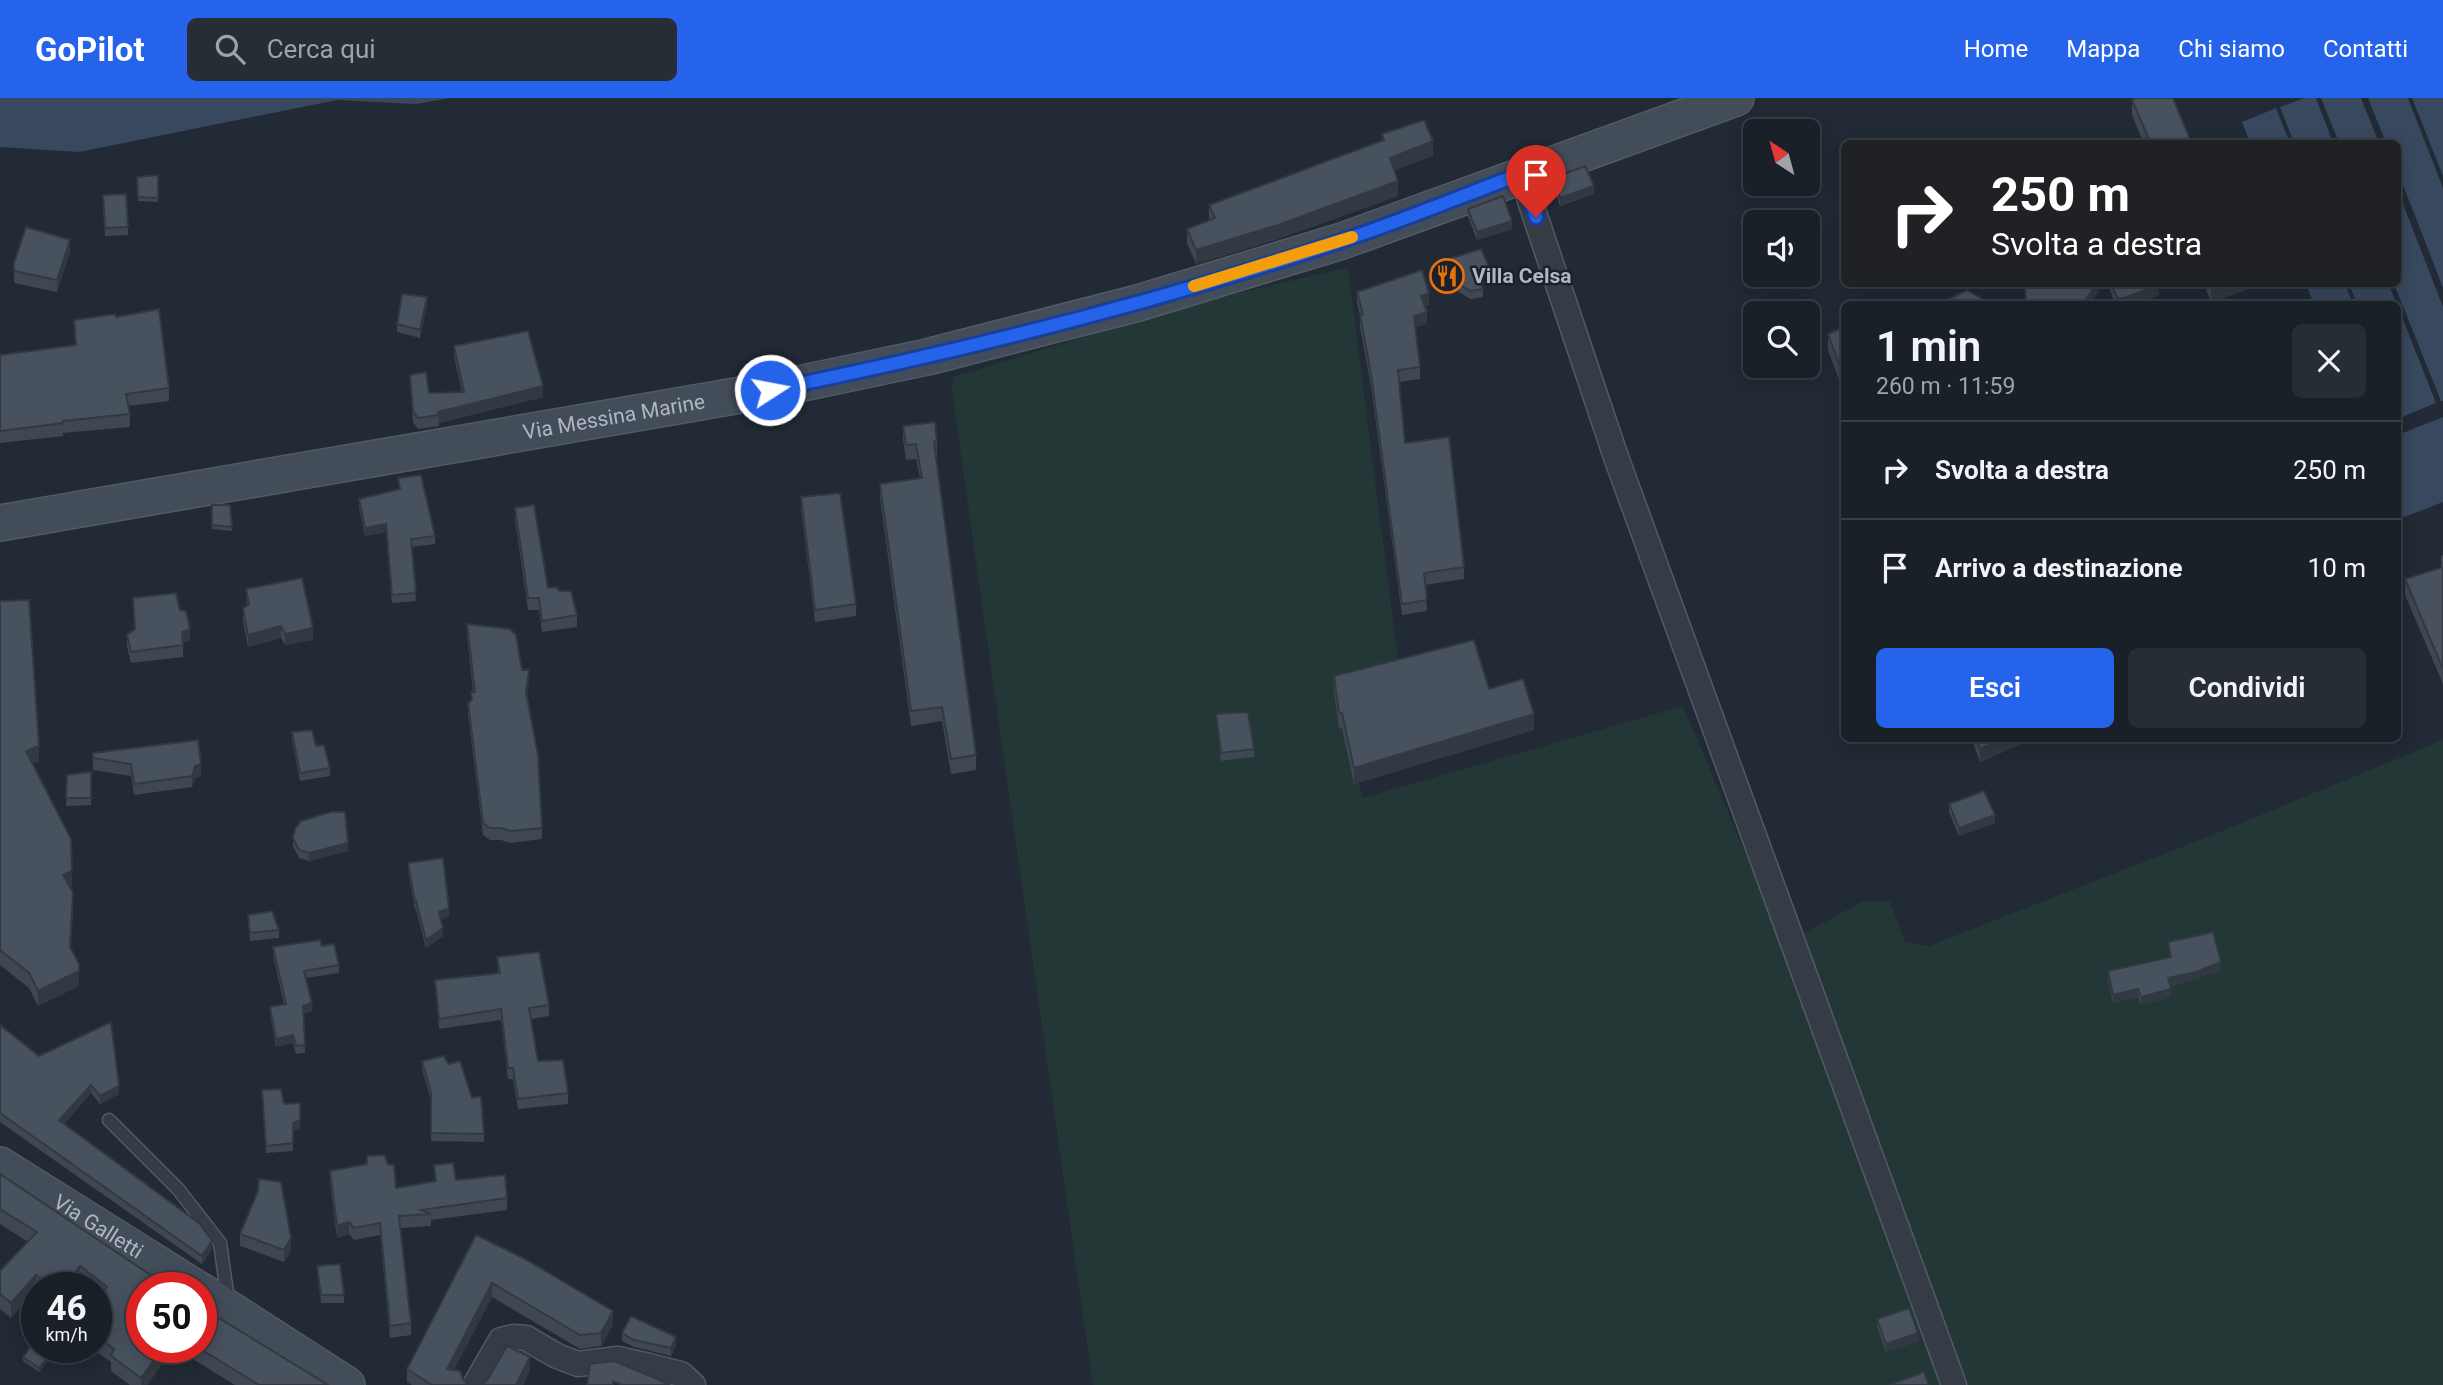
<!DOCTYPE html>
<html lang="it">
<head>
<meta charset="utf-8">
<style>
  :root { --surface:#192028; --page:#262d34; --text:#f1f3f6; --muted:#9fa3a8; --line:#373e45; --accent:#2563eb }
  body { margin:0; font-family:Roboto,sans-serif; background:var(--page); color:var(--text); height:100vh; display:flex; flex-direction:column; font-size:26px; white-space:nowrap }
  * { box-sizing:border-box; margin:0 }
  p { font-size:23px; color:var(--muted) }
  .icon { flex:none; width:38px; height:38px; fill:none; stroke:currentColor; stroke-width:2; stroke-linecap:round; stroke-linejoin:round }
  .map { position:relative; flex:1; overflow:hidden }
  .panel { position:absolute; left:1841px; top:203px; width:560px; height:441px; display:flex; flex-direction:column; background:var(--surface); border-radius:10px; box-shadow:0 4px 18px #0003,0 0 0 2px var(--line) }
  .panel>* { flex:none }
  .banner { position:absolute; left:1841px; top:42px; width:560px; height:147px; border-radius:10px; box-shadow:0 4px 18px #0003,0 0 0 2px var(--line); background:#202124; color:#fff; overflow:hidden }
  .needle { width:46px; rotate:324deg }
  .fabs { position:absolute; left:1743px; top:21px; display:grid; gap:14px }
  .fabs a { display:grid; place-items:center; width:77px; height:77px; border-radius:10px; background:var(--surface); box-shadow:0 4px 18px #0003,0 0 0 2px var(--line); font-size:35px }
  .speed { position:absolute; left:21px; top:1174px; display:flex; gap:14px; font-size:35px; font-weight:700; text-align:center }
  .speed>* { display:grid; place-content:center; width:91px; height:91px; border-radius:50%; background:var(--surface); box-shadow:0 4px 18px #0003,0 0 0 2px var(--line); line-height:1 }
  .speed small { font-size:18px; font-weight:400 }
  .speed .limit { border:10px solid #d22; background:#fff; color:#111 }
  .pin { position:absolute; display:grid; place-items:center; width:60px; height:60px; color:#fff; margin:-72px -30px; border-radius:50% 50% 50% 0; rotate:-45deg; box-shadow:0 0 7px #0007 }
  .pin .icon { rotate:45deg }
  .me { position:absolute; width:77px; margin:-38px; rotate:79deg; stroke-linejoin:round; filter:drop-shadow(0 0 5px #0008) }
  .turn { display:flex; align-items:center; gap:24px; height:147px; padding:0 35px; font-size:32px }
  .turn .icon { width:91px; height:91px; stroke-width:2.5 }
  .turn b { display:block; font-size:49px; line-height:60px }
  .round { display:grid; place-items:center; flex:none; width:74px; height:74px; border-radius:10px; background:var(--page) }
  .head { display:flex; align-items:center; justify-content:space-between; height:119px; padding:0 35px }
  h1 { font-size:42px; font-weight:600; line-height:52px }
  .action { display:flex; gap:14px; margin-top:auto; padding:14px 35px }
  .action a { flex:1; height:80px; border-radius:10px; background:var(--accent); color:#fff; font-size:28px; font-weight:600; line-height:80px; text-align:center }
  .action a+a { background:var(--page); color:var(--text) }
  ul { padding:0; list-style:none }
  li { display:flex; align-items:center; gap:21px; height:98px; padding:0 35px; border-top:2px solid var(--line) }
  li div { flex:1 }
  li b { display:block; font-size:26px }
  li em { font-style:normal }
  header { display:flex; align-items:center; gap:42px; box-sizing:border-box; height:98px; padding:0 35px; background:var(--accent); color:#fff }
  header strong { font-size:33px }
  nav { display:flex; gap:38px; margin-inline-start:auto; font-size:24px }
  .search { width:490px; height:63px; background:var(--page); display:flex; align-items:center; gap:18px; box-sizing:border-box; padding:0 24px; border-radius:10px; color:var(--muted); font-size:26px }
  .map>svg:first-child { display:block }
  .green { fill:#243737 }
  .water { fill:#38485e }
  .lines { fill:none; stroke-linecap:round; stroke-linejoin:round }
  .lane-casing { stroke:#525a64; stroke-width:15 }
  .street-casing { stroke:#525a64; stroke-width:27 }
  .secondary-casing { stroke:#525a64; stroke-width:38 }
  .lane { stroke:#353c46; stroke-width:12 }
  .street { stroke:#353c46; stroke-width:24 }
  .secondary { stroke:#434c59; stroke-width:35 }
  .wall { fill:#3e4752 }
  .shaded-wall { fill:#323942 }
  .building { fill:#48525f; stroke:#323942; stroke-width:2 }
  .route-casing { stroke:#184099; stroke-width:18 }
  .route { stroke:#2563eb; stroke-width:12 }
  .slow { stroke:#f59e0b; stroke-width:12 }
  .labels { text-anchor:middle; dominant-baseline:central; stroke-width:5; stroke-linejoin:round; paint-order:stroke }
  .poi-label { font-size:21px; font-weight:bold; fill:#afb7c3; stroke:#1a212a; text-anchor:start }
  .street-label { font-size:21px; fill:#afb7c3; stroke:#1a212a }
</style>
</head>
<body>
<header>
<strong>GoPilot</strong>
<div class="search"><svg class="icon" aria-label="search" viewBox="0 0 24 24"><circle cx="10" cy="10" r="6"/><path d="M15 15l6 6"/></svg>Cerca qui</div>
<nav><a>Home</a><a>Mappa</a><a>Chi siamo</a><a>Contatti</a></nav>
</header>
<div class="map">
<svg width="2443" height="1287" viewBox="0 0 2443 1287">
  <rect width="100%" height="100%" fill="#212a35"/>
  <path class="green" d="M1348,169L1399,571L1342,622L1363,700L1683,608L1781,839L1802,836L1862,804L1890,803L1905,844L1929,848L2202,741L2443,642V1287H1093L952,294L953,279L1190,207Z"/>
  <path class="water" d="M0,0H451L416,6L337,2L79,54L0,49Z
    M2304,0H2316L2333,45H2294L2280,9Z
    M2321,0H2361L2379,45H2339Z
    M2368,0H2408L2443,90V190L2398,74V46L2386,45Z
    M2412,0H2443V78Z
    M2276,10L2290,45H2250L2242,24Z
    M2398,93L2443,209V303H2441L2394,186H2398Z
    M2306,186H2345L2353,206H2314Z
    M2349,186H2388L2397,206H2357Z
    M2398,209L2436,305L2402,319L2398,309Z
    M2443,319V404L2402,420L2398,409V337Z"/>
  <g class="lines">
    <g class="lane-casing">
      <path id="lane" d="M109,1022L178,1091L220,1145L228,1202"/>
    </g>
    <g class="street-casing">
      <path id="street" d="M1521,76L1616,359L1954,1287
        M475,1287L501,1242L513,1239L526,1240L557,1258L578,1266L618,1261L649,1268L681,1276L693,1287"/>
    </g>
    <g class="secondary-casing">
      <g id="secondary">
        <path id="s1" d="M0,425L770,292L927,259L1138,205L1342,143L1736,0"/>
        <path id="s2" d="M0,1067L196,1190"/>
        <path d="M201,1193L347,1287"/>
      </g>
    </g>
    <use href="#lane" class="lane"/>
    <use href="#street" class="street"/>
    <use href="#secondary" class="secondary"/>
  </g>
  <path class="wall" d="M2132,2L2192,46H2144L2132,17Z
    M1382,36L1433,58L1394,72L1398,98L1278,141L1196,166L1187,145V131L1209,122V107L1382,42Z
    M158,77V104L138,103L137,79Z
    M1553,80L1594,96L1560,108L1553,88Z
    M103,97L128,129V137L105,138Z
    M1468,111L1512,131L1477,142L1468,119Z
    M70,154L57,194L14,185V165Z
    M1452,160L1491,181L1481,187L1483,191V199L1470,201L1459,194L1452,168Z
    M2108,186H2158L2159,197L2134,206H2115Z
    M2204,186H2248V191L2211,204Z
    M1357,194L1429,207L1425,208L1427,226L1415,229L1420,269V281L1399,284L1405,345L1464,469V481L1425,487L1427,513L1402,517L1371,288L1360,229V217L1357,205Z
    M427,207L420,240L397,234V226Z
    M116,219L169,290V303L129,308L130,316V329L63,335V338L0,345V257L75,248L74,222Z
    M1844,229V295L1828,252V236Z
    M454,248L543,299L439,325V328L418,331L413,324L410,277L429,295L462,294L454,259Z
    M903,328L937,343V357L936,358L976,657V672L951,676L942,623L911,628L880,400V386L920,380L916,361L906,362L903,342Z
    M398,380L435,438V446L412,449L416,503L392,505L386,434L365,438L359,409V401L399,391Z
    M801,399L856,506V518L815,524L801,411Z
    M212,407H230L232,433L212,431Z
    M515,410L548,490L577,517V529L542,534L539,512H528L515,422Z
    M2443,457V586L2405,497V481L2441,469V458Z
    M246,491L313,542L285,547L281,540L248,549L243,523V511L247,508Z
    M133,500L180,512L190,542L183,545V559L131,565L127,549V537L134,532Z
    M0,503L39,663L32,665L72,788L70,789L73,809L71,851L79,888L38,908L29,890L0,867Z
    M467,526L522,572L529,583L527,598L542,730V741L510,745L501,742H490L483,737L468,617V605L471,602V594H473L467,538Z
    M1334,578L1489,591L1534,632L1354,686L1342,630L1339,631L1334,593Z
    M1216,616L1254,651V659L1221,663L1216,624Z
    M292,634L316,648L330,670V678L300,683L292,642Z
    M1971,640H2035L1980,664Z
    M93,655L201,678L195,680L192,689L134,697L131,678L93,672Z
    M91,674V707L66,708L67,677Z
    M1949,706L1995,725L1959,738L1949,714Z
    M293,740L348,753L309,763L299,760L293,748Z
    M408,765L449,818L441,821L443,838L426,850L416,811L415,812L408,773Z
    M248,825L279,832V840L250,843Z
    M2168,844L2221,872L2196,881L2170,888L2171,899L2141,907L2138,899L2113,905L2108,881V873L2170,860Z
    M322,848L339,867V875L306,880L312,913L303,916L305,955L296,956L293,945L276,949L270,917V909L284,907L273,857V849Z
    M497,859L549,907V918L531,921L538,963L568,995V1006L518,1011L513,981H508L501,922L439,931L435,882L498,875Z
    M0,927L39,958L119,996L100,1006L91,995L64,1026L212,1151L202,1166L0,1024Z
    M422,963L484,1036V1044L431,1043V1003L422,971Z
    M262,992L284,1006L300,1030L293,1033V1053L266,1055Z
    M434,1067L456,1082L507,1100V1112L431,1122V1128L401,1130L411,1225V1237L390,1240L380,1137L354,1142L349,1136L337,1140L330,1085V1073L396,1090L435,1084Z
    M0,1076L174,1250L147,1287H130L111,1273V1264L97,1254V1238L98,1236L96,1235V1207L101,1199L96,1195V1190H89L80,1183L74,1190H37V1192L11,1220L0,1211V1173L28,1144L0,1126Z
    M240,1136L291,1152L284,1164L240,1148Z
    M476,1137L613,1227L601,1248L580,1251L492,1199L454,1272L468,1287H482L530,1273L523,1287H412L407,1284V1271Z
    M317,1168L344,1197V1205H321L317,1176Z
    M1877,1221L1918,1243L1886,1254L1877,1229Z
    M622,1235L676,1247L671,1258L634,1249L622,1243Z
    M175,1250H201L328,1287H235Z
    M23,1259L50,1260L39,1274L23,1263Z"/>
  <path class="shaded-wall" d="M1433,43V58L1390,74V60Z
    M1398,83V98L1278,141L1196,166V152Z
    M1594,88V96L1560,108V100Z
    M1512,123V131L1477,142V134Z
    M70,142V154L57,194V182Z
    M1491,173V181L1479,189V181Z
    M2096,186H2099V193L2091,206H2083Z
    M2220,186H2248V191L2211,204V189Z
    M2159,187V197L2134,206H2124V200Z
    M1429,195V207L1421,209V198Z
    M427,199V207L420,240V232Z
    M1427,214V226L1414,230V218Z
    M543,288V299L439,325L438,314Z
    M386,426V434L365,438V430Z
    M281,528V540L248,549V537Z
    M313,530V542L285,547V536Z
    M190,531V542L182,545V534Z
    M529,572V583L526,605V594Z
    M1534,616V632L1354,686V670Z
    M2005,640H2035L1980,664V651Z
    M39,648V663L26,668V653Z
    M201,666V678L195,680L192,689V678L195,668Z
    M1995,717V725L1959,738V730Z
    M348,745V753L309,763V755Z
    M72,773V788L63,792V777Z
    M449,810V818L439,822V814Z
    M443,830V838L426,850V842Z
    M2221,864V872L2196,881L2168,888V880Z
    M79,873V888L38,908V893Z
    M2138,891V899L2113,905V897Z
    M2171,891V899L2141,907V899Z
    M312,905V913L303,916V908Z
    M293,937V945L276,949V941Z
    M91,987V995L59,1031V1022Z
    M119,988V996L100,1006V998Z
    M300,1022V1030L293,1033V1053V1025Z
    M349,1124V1136L337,1140V1128Z
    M291,1140V1152L284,1164V1152Z
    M212,1143V1151L202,1166V1158Z
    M80,1168V1183L74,1190H63Z
    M36,1177V1192L11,1220V1205Z
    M492,1185V1199L447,1285V1271Z
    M613,1213V1227L601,1248V1235Z
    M1918,1235V1243L1886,1254V1246Z
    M676,1239V1247L671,1258V1250Z
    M163,1250H174L147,1287H141V1280Z
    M50,1256V1260L39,1274V1270Z
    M530,1259V1273L523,1287H516Z"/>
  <path class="building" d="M2137,0H2173L2192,46H2151L2132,2Z
    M1424,22L1433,43L1390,60L1398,83L1278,127L1196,152L1187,131L1215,120L1209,107L1384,42L1382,36Z
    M1585,68L1594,88L1560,100L1553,80Z
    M158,77V100L138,99L137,79Z
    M126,96L128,129L105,130L103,97Z
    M1503,98L1512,123L1477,134L1468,111Z
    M26,129L70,142L57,182L14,173V165Z
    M1481,151L1491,173L1479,181L1483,191L1470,193L1459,186L1452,160Z
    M1422,172L1429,195L1421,198L1427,214L1414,218L1420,269L1398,272L1405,345L1449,339L1464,469L1424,475L1427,502L1402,506L1371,276L1360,217L1363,216L1357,194Z
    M2025,186H2096L2083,206H2026Z
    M2111,186H2158L2159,187L2124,200H2117Z
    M2210,186H2220L2211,189Z
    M1967,192L1991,206H1939H1940Z
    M402,196L427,199L420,232L397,226Z
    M159,211L169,290L126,296L130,316L63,323V325L0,333V257L76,247L74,222L115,216L116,219Z
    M1844,229V279L1828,236Z
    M528,233L543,288L438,314L439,317L418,320L413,313L410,277L426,274L429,295L464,294L454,248Z
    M935,324L937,343L934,344L976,657L951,661L942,609L911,613L880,386L922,380L916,346L906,347L903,328Z
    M421,377L435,438L411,441L416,495L392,497L386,426L365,430L359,401L400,391L398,380Z
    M840,395L856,506L815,512L801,399Z
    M212,407H230L232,429L212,427Z
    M534,407L548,490L556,489L560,493H571L577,517L542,523L539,500H528L515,410Z
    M2443,469V571L2405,481Z
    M302,480L313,530L285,536L281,528L248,537L243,511L249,506L246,491Z
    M176,495L180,512L186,513L190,531L182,534L183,547L131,554L127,537L135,531L133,500Z
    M29,502L39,648L26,653L71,741L72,773L63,777L73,794L70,849L79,866V873L38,893L29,875L0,852V503Z
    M467,526L510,531L516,537L522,572H529L526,594L538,657L542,730L510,733L501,730H490L483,725L468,605L472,602L471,594H475Z
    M1474,542L1489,591L1523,581L1534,616L1354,670L1342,615H1339L1334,578Z
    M1248,614L1254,651L1221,655L1216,616Z
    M312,632L316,648L324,647L330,670L300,675L292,634Z
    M1976,640H2005L1980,651Z
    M198,642L201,666L195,668L192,678L134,686L131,666L93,660V655Z
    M91,674V700H66L67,677Z
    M1984,693L1995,717L1959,730L1949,706Z
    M331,714H345L348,745L309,755L299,752L293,740L295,731L301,723Z
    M443,760L449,810L439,814L443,830L426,842L416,803L415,804L408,765Z
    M272,813L279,832L250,835L248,817Z
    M2213,834L2221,864L2196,874L2168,880L2171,891L2141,899L2138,891L2113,897L2108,873L2171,859L2168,844Z
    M320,842L322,848L334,846L339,867L304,873L312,905L303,908L305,947L296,948L293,937L276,941L270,909L286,906L273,849Z
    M539,854L549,907L529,910L538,963L563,962L568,995L518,1001L513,970H508L501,911L439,921L435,882L500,875L497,859Z
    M111,924L119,988L100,998L91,987L59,1022L200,1126L212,1143L202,1158L0,1015V927L39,958Z
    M444,958L448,966L460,963L472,1000L481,998L484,1036L431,1035V995L422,963Z
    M281,991L284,1006L300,1005V1022L293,1025V1045L266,1048L262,992Z
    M384,1057L388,1066L394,1067L396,1090L436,1083L434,1067L453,1065L456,1082L505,1077L507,1100L421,1112L431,1116L399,1118L411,1225L390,1228L380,1125L354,1130L349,1124L337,1128L330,1073L367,1066V1058Z
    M0,1076L170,1190H142V1250H163L141,1280L111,1258L114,1251L97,1238L104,1225L96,1220V1207L107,1189L80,1168L63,1190H55L36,1177L11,1205L0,1196V1173L37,1134L0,1111Z
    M259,1081L281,1084L291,1140L284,1152L240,1136L258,1093Z
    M476,1137L525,1161L613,1213L601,1235L580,1237L492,1185L447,1271L460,1273L463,1281L468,1287H482L488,1281L507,1248L530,1259L516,1287H432L407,1271Z
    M340,1166L344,1197H321L317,1168Z
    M201,1209L328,1287H259L199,1250H201Z
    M1909,1210L1918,1235L1886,1246L1877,1221Z
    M631,1218L676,1239L671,1250L634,1242L622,1235Z
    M33,1245L37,1247V1250H40L50,1256L39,1270L23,1259Z
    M614,1263L655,1280L670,1287H622L613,1283V1287H587L590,1266Z
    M1924,1274L1929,1287H1889Z"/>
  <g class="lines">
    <g class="route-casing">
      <path id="route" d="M770,292C963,253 1155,205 1341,143C1402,123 1461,98 1521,76L1536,119"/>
    </g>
    <use href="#route" class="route"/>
    <path class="slow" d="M1194,188L1352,139"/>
  </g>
  <defs>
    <g id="restaurant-ring" transform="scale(1.75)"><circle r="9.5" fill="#1a212a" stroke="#e8710a" stroke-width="1.5"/><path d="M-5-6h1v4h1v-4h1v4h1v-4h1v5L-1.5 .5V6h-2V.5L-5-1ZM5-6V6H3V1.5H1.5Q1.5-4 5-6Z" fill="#e8710a"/></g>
  </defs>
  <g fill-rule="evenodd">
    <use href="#restaurant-ring" x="1447" y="178"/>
  </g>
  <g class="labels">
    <g class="poi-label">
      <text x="1472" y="178">Villa Celsa</text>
    </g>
    <g class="street-label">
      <text stroke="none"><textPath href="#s1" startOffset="623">Via Messina Marine</textPath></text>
      <text stroke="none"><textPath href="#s2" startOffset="116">Via Galletti</textPath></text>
    </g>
  </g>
</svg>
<div class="fabs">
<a><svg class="needle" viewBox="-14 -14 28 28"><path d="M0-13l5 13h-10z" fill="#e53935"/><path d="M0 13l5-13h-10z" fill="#9fa3a8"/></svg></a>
<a><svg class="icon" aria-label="sound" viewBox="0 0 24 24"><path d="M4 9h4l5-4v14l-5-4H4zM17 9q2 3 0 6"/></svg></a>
<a><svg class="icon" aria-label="search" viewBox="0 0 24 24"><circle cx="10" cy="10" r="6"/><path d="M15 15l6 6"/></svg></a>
</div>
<div class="speed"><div>46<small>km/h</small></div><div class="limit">50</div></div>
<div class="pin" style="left:1536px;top:119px;background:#d93025"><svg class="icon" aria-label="arrive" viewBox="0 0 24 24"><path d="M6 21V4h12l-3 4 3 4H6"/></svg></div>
<svg class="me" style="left:770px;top:292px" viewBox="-20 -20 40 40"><circle r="17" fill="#2563eb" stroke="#fff" stroke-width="3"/><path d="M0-11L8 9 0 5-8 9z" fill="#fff"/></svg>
<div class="banner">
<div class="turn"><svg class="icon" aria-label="right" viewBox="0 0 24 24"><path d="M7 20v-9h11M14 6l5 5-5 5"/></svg><div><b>250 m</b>Svolta a destra</div></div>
</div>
<section class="panel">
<div class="head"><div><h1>1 min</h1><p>260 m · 11:59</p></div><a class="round"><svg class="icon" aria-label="close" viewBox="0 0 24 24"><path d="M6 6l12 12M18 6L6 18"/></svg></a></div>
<ul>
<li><svg class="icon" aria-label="right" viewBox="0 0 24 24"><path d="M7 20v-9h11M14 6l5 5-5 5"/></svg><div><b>Svolta a destra</b></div><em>250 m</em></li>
<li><svg class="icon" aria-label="arrive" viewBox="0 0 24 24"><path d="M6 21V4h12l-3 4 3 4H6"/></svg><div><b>Arrivo a destinazione</b></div><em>10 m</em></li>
</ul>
<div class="action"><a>Esci</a><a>Condividi</a></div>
</section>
</div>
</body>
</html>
